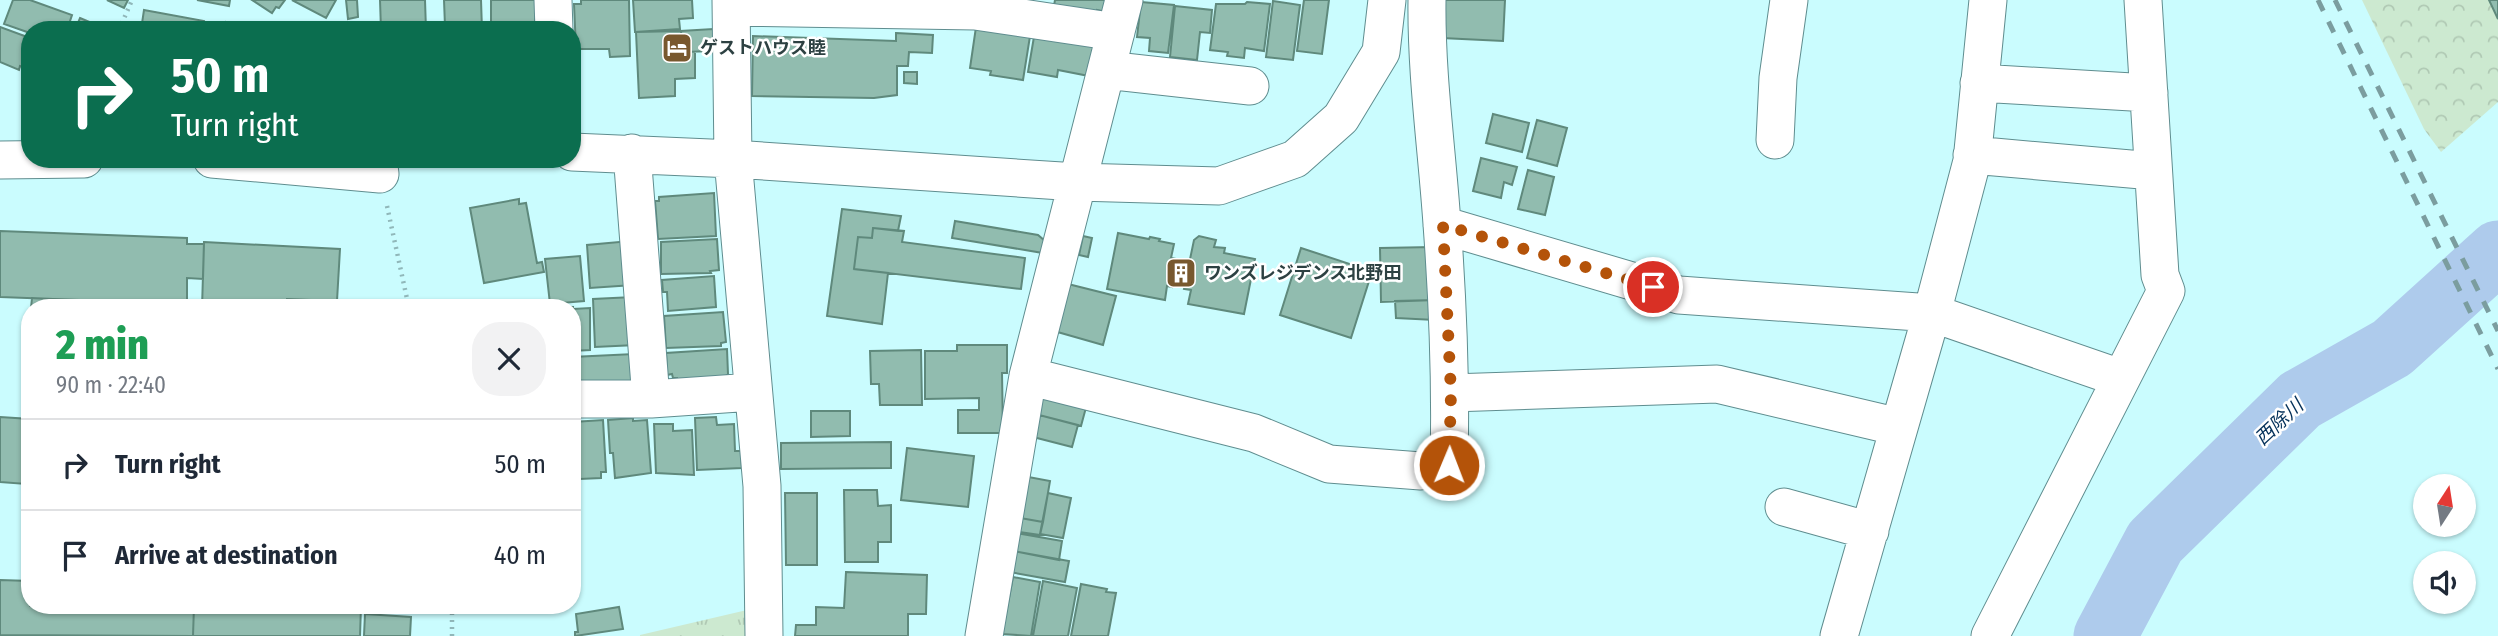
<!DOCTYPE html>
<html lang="en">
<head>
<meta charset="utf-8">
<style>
  :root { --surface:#fff; --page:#f2f2f3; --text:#1f2937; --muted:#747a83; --line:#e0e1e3 }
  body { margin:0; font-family:"Fira Sans Condensed","Noto Sans JP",sans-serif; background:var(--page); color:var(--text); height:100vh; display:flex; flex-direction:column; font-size:26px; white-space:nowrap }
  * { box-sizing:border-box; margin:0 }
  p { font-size:23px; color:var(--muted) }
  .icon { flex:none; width:38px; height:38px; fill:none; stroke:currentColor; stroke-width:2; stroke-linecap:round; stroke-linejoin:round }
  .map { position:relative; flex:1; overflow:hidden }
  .panel { position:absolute; left:21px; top:299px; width:560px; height:315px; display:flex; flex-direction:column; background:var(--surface); border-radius:28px; box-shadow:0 2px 5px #0004 }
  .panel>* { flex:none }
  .banner { position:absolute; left:21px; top:21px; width:560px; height:147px; border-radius:28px; box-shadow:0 2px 5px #0004; background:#0b6e4f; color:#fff; overflow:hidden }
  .needle { width:46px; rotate:12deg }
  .fabs { position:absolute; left:2413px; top:474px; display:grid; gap:14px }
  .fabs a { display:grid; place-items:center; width:63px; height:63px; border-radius:50%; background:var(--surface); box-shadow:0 2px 5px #0004; font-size:35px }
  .pin { position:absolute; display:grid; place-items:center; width:60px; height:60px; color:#fff; margin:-30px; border:4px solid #fff; border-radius:50%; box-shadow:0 2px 7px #0007 }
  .me { position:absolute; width:77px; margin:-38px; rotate:1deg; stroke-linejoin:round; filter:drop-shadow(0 0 5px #0008) }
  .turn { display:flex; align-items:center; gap:24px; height:147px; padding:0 35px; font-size:32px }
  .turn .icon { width:91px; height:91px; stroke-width:2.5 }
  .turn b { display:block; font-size:49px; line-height:60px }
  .round { display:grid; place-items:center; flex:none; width:74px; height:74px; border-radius:28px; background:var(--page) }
  .head { display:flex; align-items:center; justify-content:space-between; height:119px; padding:0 35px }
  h1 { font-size:42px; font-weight:800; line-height:52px; color:#1e9e55 }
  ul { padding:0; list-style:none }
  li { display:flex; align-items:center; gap:21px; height:91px; padding:0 35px; border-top:2px solid var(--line) }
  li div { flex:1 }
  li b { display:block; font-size:26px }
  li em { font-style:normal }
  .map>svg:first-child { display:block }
  .grass { fill:url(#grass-tufts) }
  .park { fill:url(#park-crowns) }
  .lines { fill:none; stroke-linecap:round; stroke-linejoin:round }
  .river { stroke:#aecbec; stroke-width:63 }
  .building { fill:#91bcaf; stroke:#5f897c; stroke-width:2 }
  .minor-casing { stroke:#5f8d8f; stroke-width:39 }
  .path { stroke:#90b7b9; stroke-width:4.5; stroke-dasharray:2 5; stroke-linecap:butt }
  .minor { stroke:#fff; stroke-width:37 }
  .rail { stroke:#7b9d9f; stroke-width:5; stroke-dasharray:12 12; stroke-linecap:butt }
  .route { stroke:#b45309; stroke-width:12; stroke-dasharray:0 21.6 }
  .labels { text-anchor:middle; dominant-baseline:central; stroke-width:5; stroke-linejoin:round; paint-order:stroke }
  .poi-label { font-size:18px; font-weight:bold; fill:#2d4142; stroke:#fff; text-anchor:start }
  .water-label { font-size:19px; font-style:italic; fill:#033059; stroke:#fff }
</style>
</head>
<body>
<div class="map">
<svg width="2498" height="636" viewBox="0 0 2498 636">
  <defs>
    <pattern id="grass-tufts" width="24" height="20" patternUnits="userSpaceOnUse" patternTransform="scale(1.75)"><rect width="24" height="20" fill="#cce9d0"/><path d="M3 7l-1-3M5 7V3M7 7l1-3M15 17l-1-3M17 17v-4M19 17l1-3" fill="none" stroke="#b0c9b4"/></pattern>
    <pattern id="park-crowns" width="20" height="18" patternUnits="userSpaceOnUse" patternTransform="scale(1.75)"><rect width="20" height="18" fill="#cce9d0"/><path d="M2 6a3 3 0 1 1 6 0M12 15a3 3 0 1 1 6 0" fill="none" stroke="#b0c9b4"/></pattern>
  </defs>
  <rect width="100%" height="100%" fill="#cafcfe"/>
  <path class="grass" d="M747,610V636H640V635Z"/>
  <path class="park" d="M2362,0H2498V102L2441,152L2424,129Z"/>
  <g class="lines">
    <path class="river" d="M2105,636L2155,542L2300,400L2392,348L2498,252"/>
  </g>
  <path class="building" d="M13,0H30L72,15L67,30H30V33L4,24Z
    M107,0H128L124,8Z
    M197,0H230L229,6Z
    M252,0H285L279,8L276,7L272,13Z
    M292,0H336L326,18Z
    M346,0H357L358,17L348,19Z
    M380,0H425L426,30H381Z
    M444,0H481L482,30L445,26Z
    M491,0H535V30H491Z
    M581,0H629L630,56L610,57L609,49H576L574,4H581Z
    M633,0H692L693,18L679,19L680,29L635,32Z
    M1055,0H1109L1106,12L1097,10L1095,19L1053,11Z
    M1304,0H1329L1322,54L1297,51Z
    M1444,0H1505L1503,41L1442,38Z
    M2489,0H2498V19Z
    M1273,1L1300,5L1293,60L1266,57Z
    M1141,2L1174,5L1168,53L1149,51L1150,38L1137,37Z
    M1247,2L1270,4L1264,51L1245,48L1244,58L1227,56L1228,52L1210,50L1216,4H1245Z
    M1175,6L1212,10L1210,33L1200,32L1197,60L1170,57Z
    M144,10L204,21L203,30H141Z
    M80,18L108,30H75Z
    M226,22L239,27L240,25L252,30H223Z
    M286,24L318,30H285Z
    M1036,25L1100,36L1094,77L1058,70L1057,77L1028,72Z
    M0,27L30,38V69L20,66L19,70L0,62Z
    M976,27L1031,30L1023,80L990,75L991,71L970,68Z
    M713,29L714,51L683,52L681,31Z
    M681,31L683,52H695V78L675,79V96L639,98L636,32Z
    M896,33L933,35L932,53L909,52L908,66H897V95L874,98L752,96L753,36L896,41Z
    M904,72H917V84L904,83Z
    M1493,114L1529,123L1522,152L1486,143Z
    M1537,120L1567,128L1557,166L1527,158Z
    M1481,158L1517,167L1512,185L1504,182L1501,198L1473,191Z
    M1528,170L1554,177L1545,215L1518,209Z
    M714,193L716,236L658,239L655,201H659V197Z
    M519,199V204L526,203L537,263L542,262L544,272L484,283L470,208Z
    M842,209L901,216L898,231L873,228L872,238L858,237L854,269L888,273L882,324L827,316Z
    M955,221L1038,235L1045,241L1043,253L952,238Z
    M873,228L904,231L902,242L1025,258L1021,289L854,269L858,237L872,238Z
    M0,231L187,238V244H204L203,279L187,278V304L0,297Z
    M1118,233L1149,239L1150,237L1160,239L1159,241L1174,244L1171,258L1176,259L1175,261L1189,264L1194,240L1199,236L1216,240L1214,247L1225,248L1224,253L1255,259L1244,314L1188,304L1191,290L1184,289L1185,285L1173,282L1172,287L1167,286L1165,300L1107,289Z
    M1083,236L1092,238L1088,257L1079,255Z
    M717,239L719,270L710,271L711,273L661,274V242Z
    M630,241L633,285L590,288L587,245Z
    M204,242L340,249L337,301L287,299L286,308H202Z
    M1433,247L1435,300L1381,302L1380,248Z
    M1301,248L1362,268L1358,277L1369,281L1351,338L1280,315Z
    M580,256L584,301L550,304L545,259Z
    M714,276L716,307L668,311L667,292H663L662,280Z
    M1068,284L1116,296L1103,345L1054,331Z
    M633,297L636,345L595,347L593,299Z
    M32,298L52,299V308H31Z
    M1435,300V320L1396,318L1395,301Z
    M573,307V309L590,308V350L572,351V308H550Z
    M723,312L726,342L721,343V346L666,348L664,316Z
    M957,345H1007V373H1002L1003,433H958V410H979V398L925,399V351H957Z
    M30,346V419L27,418Z
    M727,349L728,374L721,380L677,383V378H673L672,374L667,375L666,353Z
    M921,350L922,405H880L879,384H871L870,351Z
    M634,354L636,375L631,381L574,384L572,357Z
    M1042,388L1088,400L1081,426L1039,415Z
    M811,411H850V436L811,437Z
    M1039,415L1078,425L1072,447L1033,437Z
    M0,417L30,419V474H26V484L0,482Z
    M716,417L717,425L734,424L735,451H741L742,468L697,470L695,418Z
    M633,418V421L647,420L651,473L615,478L613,453H610L608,420Z
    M603,420L606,472H601V478L580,479V473H575L573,422Z
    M654,424H673V431L692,430L694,475L656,473Z
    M891,442V468L781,469V443Z
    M907,448L974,456L968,507L901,500Z
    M26,474H30V581H22Z
    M1023,476L1050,481L1043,522L1015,517Z
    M844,490H877L878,506L891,505V542H878V562H845Z
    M785,493H817V565H786Z
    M1048,493L1071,498L1063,538L1040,534Z
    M1015,517L1043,522L1040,535L1013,531Z
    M1011,532L1062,541L1059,560L1008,550Z
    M1008,550L1069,561L1065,582L1004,571Z
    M846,572L927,575L926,614H908V636H795L796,625H816V607L844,608Z
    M1013,577L1040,582L1031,636L1002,634Z
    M0,580L30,581V606H194L193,636L0,635Z
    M1043,581L1077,588L1068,636H1033Z
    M1081,584L1107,589L1106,592L1116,593L1108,636H1071Z
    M194,606H361L360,636H193Z
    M619,607L623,629L575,636V632H578L576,614Z
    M365,614L411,617L410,636H364Z"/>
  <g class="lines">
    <g class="minor-casing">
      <path id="minor" d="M553,0L554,30
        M731,0L733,159L762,486L764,636
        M732,7L975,11L1116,32
        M1106,70L1250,86
        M1979,83L2149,93
        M1775,140L1778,78L1789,0
        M572,152L733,159L1077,182L1219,186L1295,159L1341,118L1381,52L1387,0
        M632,153L651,399
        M1972,155L2153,171
        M212,159L380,174L378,159
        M0,160L84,159
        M1442,225L1679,295L1932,313L2120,378
        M1028,376L1254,433L1329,464L1421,471L1449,465C1451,385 1448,305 1442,224C1437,150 1426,75 1427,0
        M1451,393L1717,384L1899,427
        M572,399H651L753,392
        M1784,507L1870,531
        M984,636L1028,376L1124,0
        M1839,636L1932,313L1972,161L1988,0
        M1990,636L2166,291L2160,275L2143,0"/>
    </g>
    <path class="path" d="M119,30L132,0
      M387,206L409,308
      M452,606V636"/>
    <use href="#minor" class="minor"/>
    <path class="rail" d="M2318,0L2498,369
      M2335,0L2498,331"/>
  </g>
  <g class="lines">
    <path class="route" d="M1449,465L1451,393L1443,225L1653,287"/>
  </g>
  <defs>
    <g id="hotel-square" transform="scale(1.575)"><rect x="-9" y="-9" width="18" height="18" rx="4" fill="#78582e" stroke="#fff"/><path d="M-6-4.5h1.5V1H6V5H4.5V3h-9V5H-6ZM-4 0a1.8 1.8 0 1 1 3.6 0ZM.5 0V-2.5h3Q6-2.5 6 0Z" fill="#fff"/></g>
    <g id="building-square" transform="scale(1.575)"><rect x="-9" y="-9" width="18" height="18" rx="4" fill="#78582e" stroke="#fff"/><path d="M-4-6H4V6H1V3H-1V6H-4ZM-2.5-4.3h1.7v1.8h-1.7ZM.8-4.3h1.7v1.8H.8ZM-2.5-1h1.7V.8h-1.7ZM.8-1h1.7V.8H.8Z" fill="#fff"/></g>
  </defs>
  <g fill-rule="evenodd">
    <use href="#hotel-square" x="677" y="48"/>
    <use href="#building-square" x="1181" y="273"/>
  </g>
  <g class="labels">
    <g class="poi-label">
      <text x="700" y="48">ゲストハウス睦</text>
      <text x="1204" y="273">ワンズレジデンス北野田</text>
    </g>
    <g class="water-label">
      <text transform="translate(2279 422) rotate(-43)">西除川</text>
    </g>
  </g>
</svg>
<div class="fabs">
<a><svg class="needle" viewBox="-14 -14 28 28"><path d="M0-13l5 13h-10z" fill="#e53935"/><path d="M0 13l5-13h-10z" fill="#747a83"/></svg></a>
<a><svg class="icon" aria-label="sound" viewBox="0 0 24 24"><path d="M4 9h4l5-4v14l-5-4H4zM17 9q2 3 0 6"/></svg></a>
</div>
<div class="pin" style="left:1653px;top:287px;background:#d93025"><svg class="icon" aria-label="arrive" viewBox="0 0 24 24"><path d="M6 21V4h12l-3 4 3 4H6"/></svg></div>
<svg class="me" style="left:1449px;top:465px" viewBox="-20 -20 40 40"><circle r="17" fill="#b45309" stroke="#fff" stroke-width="3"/><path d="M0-11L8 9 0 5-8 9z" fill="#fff"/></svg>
<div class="banner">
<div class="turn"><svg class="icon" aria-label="right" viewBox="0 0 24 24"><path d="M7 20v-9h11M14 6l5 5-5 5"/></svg><div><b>50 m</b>Turn right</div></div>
</div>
<section class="panel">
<div class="head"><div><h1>2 min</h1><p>90 m · 22:40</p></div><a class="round"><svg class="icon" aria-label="close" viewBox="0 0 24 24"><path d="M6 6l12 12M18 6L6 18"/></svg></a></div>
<ul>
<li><svg class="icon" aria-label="right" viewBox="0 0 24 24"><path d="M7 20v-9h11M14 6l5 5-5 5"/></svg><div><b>Turn right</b></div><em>50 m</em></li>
<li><svg class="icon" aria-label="arrive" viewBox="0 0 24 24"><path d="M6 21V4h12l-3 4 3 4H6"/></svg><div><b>Arrive at destination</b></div><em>40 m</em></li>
</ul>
</section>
</div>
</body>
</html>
